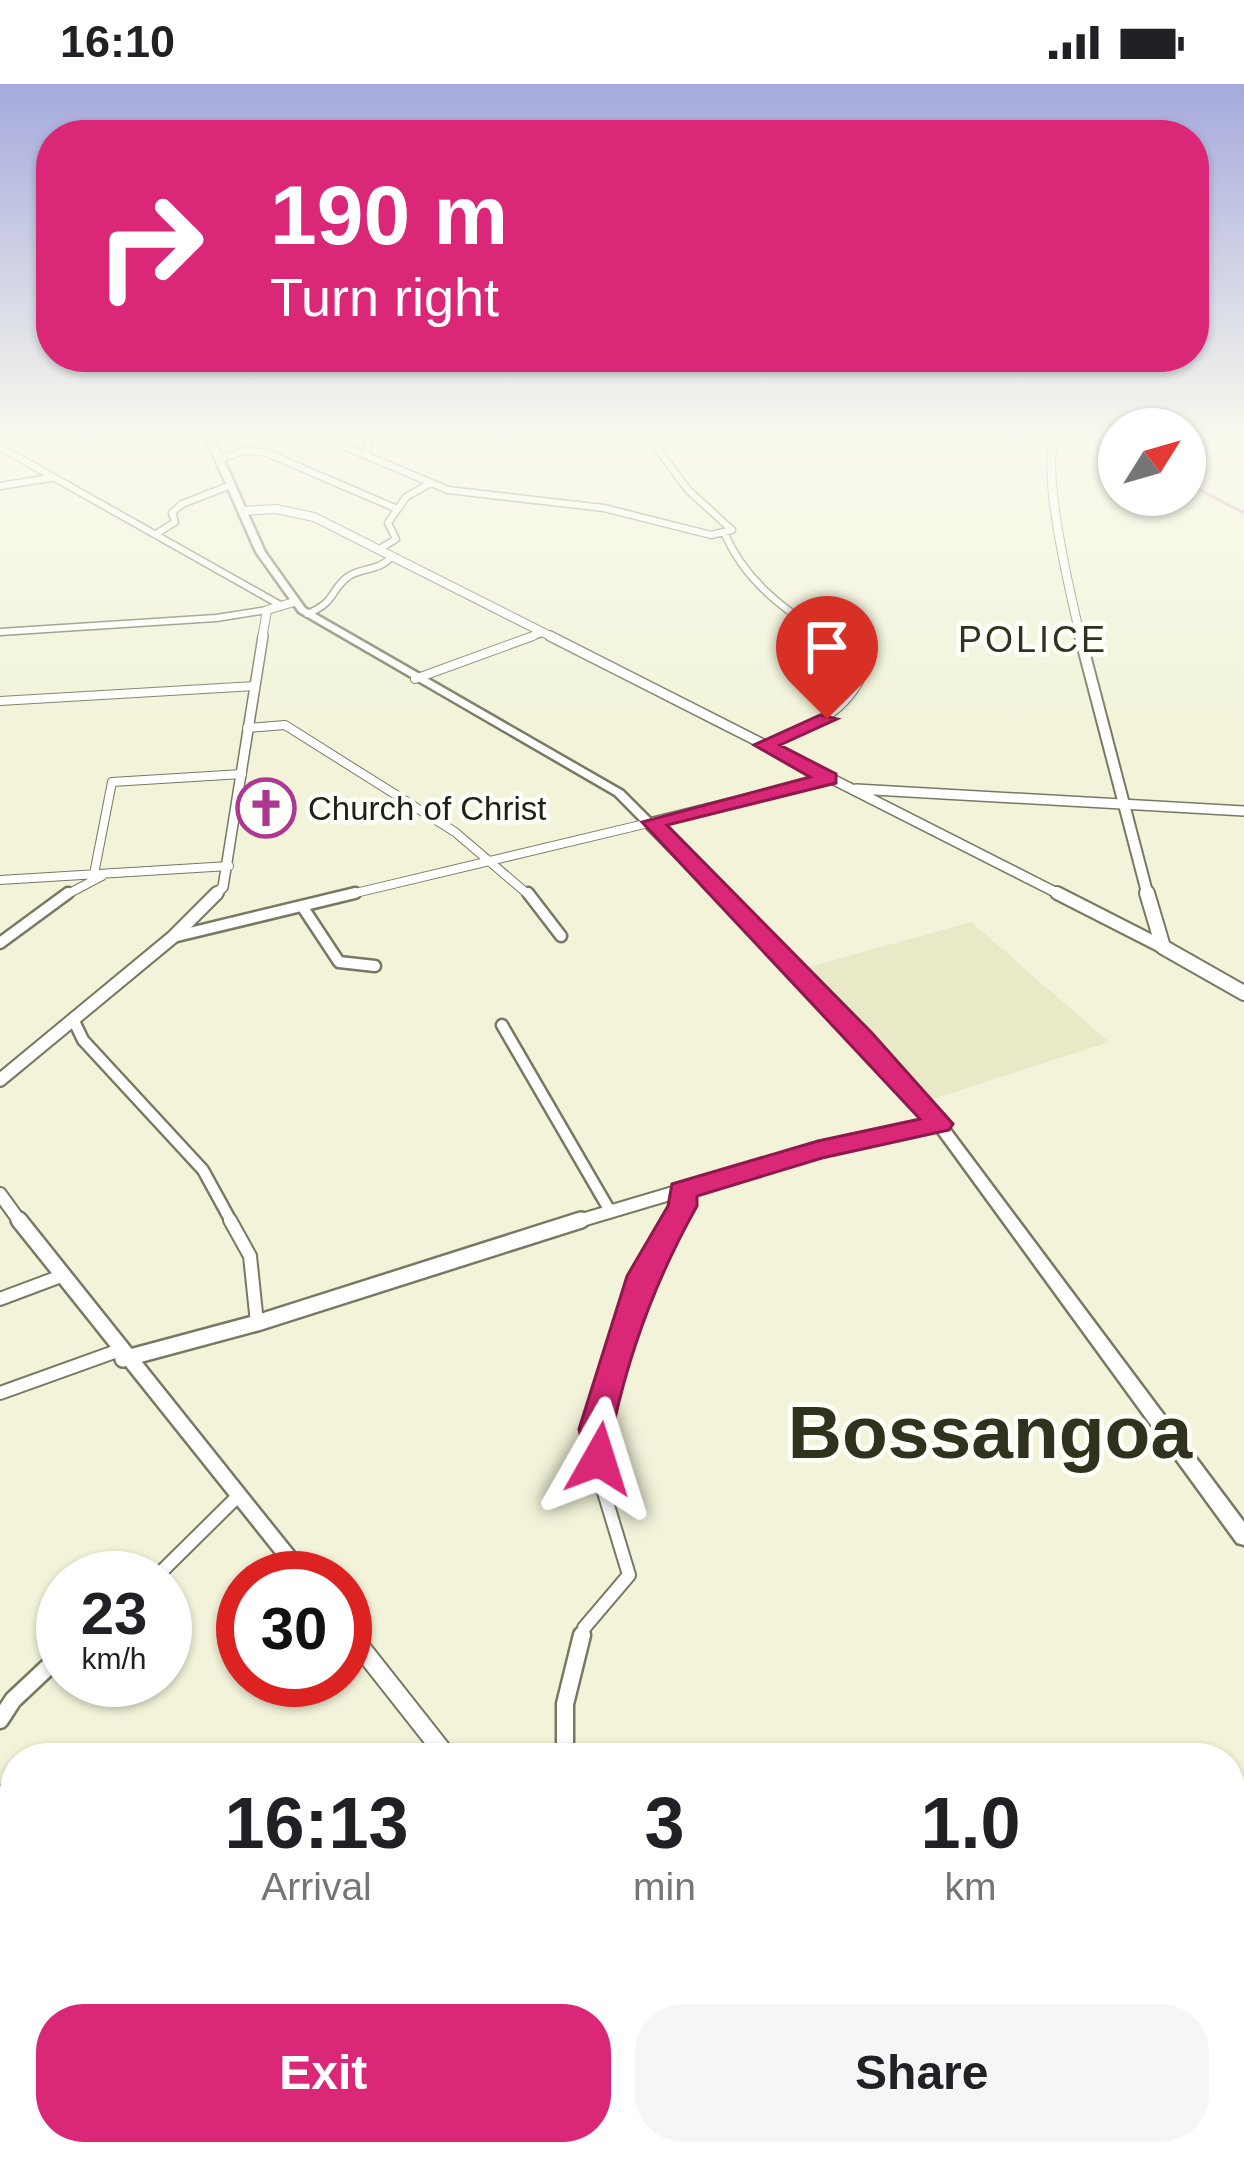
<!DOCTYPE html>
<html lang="en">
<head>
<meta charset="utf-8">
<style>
  :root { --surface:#fff; --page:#f6f6f6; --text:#202124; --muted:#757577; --accent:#db2777 }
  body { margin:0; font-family:Arial,sans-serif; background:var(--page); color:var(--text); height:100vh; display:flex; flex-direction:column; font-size:45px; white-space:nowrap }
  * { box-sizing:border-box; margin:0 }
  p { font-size:39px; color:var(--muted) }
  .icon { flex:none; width:66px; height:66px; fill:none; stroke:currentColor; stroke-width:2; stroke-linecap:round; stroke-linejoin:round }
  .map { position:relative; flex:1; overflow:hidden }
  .details { position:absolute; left:0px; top:1659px; width:1245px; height:423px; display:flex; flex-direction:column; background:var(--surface); border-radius:48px 48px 0 0; box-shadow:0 3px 9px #0004 }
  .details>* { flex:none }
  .top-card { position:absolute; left:36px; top:36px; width:1173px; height:252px; border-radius:48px; box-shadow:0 3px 9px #0004; background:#db2777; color:#fff; overflow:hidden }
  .needle { width:78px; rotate:53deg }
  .tools { position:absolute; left:1098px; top:324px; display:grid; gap:24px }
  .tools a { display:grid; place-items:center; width:108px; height:108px; border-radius:50%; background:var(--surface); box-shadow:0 3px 9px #0004; font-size:60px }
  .speed { position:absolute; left:36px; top:1467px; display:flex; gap:24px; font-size:60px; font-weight:700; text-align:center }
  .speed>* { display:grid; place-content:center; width:156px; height:156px; border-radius:50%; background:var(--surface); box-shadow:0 3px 9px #0004; line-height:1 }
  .speed small { font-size:30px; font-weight:400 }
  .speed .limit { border:18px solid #d22; background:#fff; color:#111 }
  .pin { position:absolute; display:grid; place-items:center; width:102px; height:102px; color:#fff; margin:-123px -51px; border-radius:50% 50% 50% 0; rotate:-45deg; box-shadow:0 0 12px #0007 }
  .pin .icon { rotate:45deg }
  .me { position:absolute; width:132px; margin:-66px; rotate:6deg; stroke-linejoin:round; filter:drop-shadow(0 0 9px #0008) }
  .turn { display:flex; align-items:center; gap:42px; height:252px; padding:0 36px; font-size:54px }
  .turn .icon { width:156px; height:156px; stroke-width:2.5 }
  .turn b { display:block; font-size:84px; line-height:102px }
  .eta { display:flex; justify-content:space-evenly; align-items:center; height:204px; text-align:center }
  .eta b { font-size:72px; font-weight:700; line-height:84px }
  .button { display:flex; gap:24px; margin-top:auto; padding:24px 36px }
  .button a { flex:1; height:138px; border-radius:48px; background:var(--accent); color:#fff; font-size:48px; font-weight:700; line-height:138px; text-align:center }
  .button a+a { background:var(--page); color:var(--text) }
  .status { display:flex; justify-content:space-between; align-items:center; height:84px; padding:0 60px; background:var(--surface); direction:ltr }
  .status svg { height:33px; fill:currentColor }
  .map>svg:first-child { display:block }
  .built { fill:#e7e9c7 }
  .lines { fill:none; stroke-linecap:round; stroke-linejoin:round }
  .stream { stroke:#e198cb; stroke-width:3 }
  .minor-far4-casing { stroke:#787962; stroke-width:9 }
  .minor-far3-casing { stroke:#787962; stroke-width:10 }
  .minor-far2-casing { stroke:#787962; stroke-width:15 }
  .minor-far1-casing { stroke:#787962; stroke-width:16 }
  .minor-casing { stroke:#787962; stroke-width:21 }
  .tertiary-far4-casing { stroke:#787962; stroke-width:10 }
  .tertiary-far3-casing { stroke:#787962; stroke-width:12 }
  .tertiary-far2-casing { stroke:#787962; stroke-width:16 }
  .tertiary-far1-casing { stroke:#787962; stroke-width:20 }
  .tertiary-casing { stroke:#787962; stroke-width:22 }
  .secondary-far2-casing { stroke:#787962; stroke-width:10 }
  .secondary-far1-casing { stroke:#787962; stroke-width:14 }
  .secondary-casing { stroke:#787962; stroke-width:18 }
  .primary-casing { stroke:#787962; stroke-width:5 }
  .minor-far4 { stroke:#fff; stroke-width:6 }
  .minor-far3 { stroke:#fff; stroke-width:8 }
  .minor-far2 { stroke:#fff; stroke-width:10 }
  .minor-far1 { stroke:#fff; stroke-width:12 }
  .minor { stroke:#fff; stroke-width:16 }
  .tertiary-far4 { stroke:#fff; stroke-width:8 }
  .tertiary-far3 { stroke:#fff; stroke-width:9 }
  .tertiary-far2 { stroke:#fff; stroke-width:12 }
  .tertiary-far1 { stroke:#fff; stroke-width:15 }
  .tertiary { stroke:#fff; stroke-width:18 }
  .secondary-far2 { stroke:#fff; stroke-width:8 }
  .secondary-far1 { stroke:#fff; stroke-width:10 }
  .secondary { stroke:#fff; stroke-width:14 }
  .primary { fill:#fff; fill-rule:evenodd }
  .route { fill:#db2777; stroke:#8e194d; stroke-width:3 }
  .labels { text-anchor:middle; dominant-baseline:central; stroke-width:9; stroke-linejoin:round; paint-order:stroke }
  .far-poi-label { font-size:33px; fill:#1e1f15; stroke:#fefff9; text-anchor:start }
  .far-neighbourhood-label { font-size:36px; letter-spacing:3px; fill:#31321d; stroke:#fefff9 }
  .near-town-label { font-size:75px; font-weight:bold; fill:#31321d; stroke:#fefff9 }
</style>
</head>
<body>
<div class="status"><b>16:10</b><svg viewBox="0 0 49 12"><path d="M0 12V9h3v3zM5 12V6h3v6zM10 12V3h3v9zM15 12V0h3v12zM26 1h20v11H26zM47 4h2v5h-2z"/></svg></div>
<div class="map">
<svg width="1244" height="2081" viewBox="0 0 1244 2081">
  <rect width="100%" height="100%" fill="#f2f3d9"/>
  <path class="built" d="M971,838L1109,958L933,1015L806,884Z"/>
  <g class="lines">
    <path class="stream" d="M1185,398L1244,429"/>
    <g class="minor-far4-casing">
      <path id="minor-far4" d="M331,352L346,363L448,406L604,424L711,451L724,448
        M364,352L369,360L366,370
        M430,352L434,362
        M648,352L688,406L732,446L724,448C745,498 786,527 830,555
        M1032,352L1050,363
        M0,353L78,355
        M0,363L282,522
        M220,375L247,366L267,369L395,424
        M0,402L50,394
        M156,450L175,438L172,429L182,420L231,401
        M378,466L396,455L388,439L406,413L431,399
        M307,530C337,518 330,505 349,492C364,483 380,487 392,472
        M0,548L216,534L267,526
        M525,555L542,549"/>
    </g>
    <g class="minor-far3-casing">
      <path id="minor-far3" d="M415,595L533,552
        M0,617L255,602
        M247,644L285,641L455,748L530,812
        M764,661C805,645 845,632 863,589L852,574L825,552
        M94,790L112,698L242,690
        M0,796L229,782
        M64,812L102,792
        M343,812L653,738"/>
    </g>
    <g class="minor-far2-casing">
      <path id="minor-far2" d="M528,809L561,852
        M302,822L339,878L375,882
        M173,853L355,809
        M0,859L68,809
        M73,935L83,956L203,1086L232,1139
        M502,941L610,1127
        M673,1139L683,1122L682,1107"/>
    </g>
    <g class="minor-far1-casing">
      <path id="minor-far1" d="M230,1136L250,1172L257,1239
        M0,1215L64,1191
        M0,1309L117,1267
        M155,1494L239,1411
        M581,1554L584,1544L629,1491L603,1405L595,1345L642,1192L675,1136"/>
    </g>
    <g class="minor-casing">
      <path id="minor" d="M0,1636L13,1616L63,1569
        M565,1674V1620L582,1551
        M0,1710L15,1725
        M259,2067L261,2081"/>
    </g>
    <g class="tertiary-far4-casing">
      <path id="tertiary-far4" d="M243,427L276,425L314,433L556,555
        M262,555L267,526L294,518"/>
    </g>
    <g class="tertiary-far3-casing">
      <path id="tertiary-far3" d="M550,552L1063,812
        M856,705L1244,727
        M653,738L828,695
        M214,812L223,803L263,552"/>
    </g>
    <g class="tertiary-far2-casing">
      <path id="tertiary-far2" d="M1057,809L1163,863
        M0,996L173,853L217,809
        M0,1110L21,1139
        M572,1139L818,1066L939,1040"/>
    </g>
    <g class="tertiary-far1-casing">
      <path id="tertiary-far1" d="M19,1136L305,1494
        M123,1275L257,1239L581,1136
        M345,1544L353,1554"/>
    </g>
    <g class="tertiary-casing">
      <path id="tertiary" d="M351,1551L448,1674
        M759,2067L770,2081"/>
    </g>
    <g class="secondary-far2-casing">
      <path id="secondary-far2" d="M1056,352C1039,383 1072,517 1081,555"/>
    </g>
    <g class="secondary-far1-casing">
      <path id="secondary-far1" d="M1080,552L1148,812"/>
    </g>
    <g class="secondary-casing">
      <path id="secondary" d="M1147,809L1163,863L1244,909"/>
    </g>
    <g class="primary-casing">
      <path id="primary" d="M205,352H213L265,468L305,524L623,707L868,952L944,1037L1244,1438V1461L1237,1459L934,1043L858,958L615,711L299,528L256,468Z
        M1244,1750V1777L1230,1786V1759Z
        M924,2067H955L947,2081H916Z"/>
    </g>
    <use href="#minor-far4" class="minor-far4"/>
    <use href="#minor-far3" class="minor-far3"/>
    <use href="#minor-far2" class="minor-far2"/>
    <use href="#minor-far1" class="minor-far1"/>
    <use href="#minor" class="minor"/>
    <use href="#tertiary-far4" class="tertiary-far4"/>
    <use href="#tertiary-far3" class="tertiary-far3"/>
    <use href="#tertiary-far2" class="tertiary-far2"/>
    <use href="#tertiary-far1" class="tertiary-far1"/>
    <use href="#tertiary" class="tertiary"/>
    <use href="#secondary-far2" class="secondary-far2"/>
    <use href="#secondary-far1" class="secondary-far1"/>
    <use href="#secondary" class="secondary"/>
    <use href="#primary" class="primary"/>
  </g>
  <linearGradient id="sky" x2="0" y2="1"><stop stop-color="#a5a9dc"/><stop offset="0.55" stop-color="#f9faee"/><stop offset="1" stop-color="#f9faee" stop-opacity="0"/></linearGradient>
  <rect width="1244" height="643" fill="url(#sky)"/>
  <path class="route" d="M820,631L837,635L780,661L836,690V699L667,741L872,949L953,1040L949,1046L822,1074L697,1112V1122C658,1191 631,1262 614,1339C610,1355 619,1369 611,1384L599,1388L587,1384L579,1345L627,1192L668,1122L672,1100L818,1057L920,1035L642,738L810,693L754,661Z"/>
  <defs>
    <g id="church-ring" transform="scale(3)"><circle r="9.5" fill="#fefff9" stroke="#ad3891" stroke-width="1.5"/><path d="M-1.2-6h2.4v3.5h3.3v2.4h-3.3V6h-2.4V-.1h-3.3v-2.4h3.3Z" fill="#ad3891"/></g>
  </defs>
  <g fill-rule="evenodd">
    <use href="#church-ring" x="266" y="724"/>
  </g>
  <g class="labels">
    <g class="far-poi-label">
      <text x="308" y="724">Church of Christ</text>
    </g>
    <g class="far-neighbourhood-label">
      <text x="1033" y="555">POLICE</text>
    </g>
    <g class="near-town-label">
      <text x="990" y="1348">Bossangoa</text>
    </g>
  </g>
</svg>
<div class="tools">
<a><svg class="needle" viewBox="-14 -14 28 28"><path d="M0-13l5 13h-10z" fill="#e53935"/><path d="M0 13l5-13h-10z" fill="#757577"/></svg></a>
</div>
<div class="speed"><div>23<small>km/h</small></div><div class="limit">30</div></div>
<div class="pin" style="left:827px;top:635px;background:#d93025"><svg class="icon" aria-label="arrive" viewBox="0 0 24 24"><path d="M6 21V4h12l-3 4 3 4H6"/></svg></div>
<svg class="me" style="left:599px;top:1375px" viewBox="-20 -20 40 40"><path d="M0-17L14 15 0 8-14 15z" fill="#db2777" stroke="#fff" stroke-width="4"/></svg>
<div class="top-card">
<div class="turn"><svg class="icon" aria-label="right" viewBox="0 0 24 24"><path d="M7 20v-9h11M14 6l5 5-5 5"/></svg><div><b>190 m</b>Turn right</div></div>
</div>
<section class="details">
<div class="eta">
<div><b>16:13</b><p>Arrival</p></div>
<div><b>3</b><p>min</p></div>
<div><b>1.0</b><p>km</p></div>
</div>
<div class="button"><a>Exit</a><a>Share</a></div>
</section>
</div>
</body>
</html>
